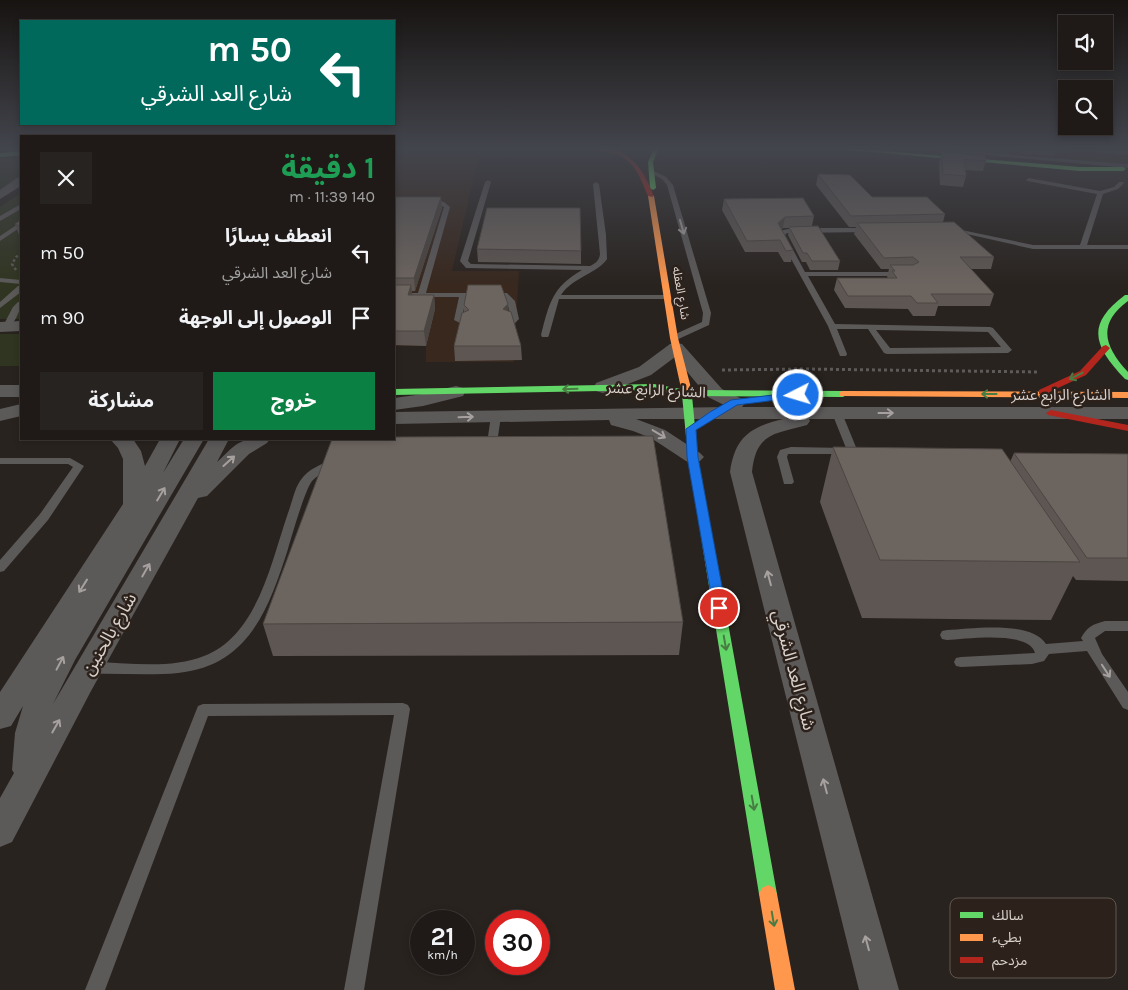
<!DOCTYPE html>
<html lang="ar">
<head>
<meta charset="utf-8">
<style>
  :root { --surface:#1f1a17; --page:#272320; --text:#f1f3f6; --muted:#a1a1a1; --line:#3c3836; --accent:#0b8043 }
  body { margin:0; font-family:Karla,"Noto Sans Arabic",sans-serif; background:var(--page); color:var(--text); direction:rtl; height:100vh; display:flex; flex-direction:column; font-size:19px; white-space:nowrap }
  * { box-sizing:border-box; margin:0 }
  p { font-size:16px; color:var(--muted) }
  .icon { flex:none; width:28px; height:28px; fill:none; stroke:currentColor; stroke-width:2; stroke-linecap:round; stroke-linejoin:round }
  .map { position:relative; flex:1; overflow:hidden; direction:ltr }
  .details { position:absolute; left:20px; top:135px; width:375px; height:305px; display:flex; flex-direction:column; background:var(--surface); border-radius:0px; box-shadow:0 2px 8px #0003,0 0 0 1px var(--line); direction:rtl }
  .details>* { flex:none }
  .guide { position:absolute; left:20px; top:20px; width:375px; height:105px; border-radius:0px; box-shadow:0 2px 8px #0003,0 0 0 1px var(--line); direction:rtl; background:#00695c; color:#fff; overflow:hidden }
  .fabs { position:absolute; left:1058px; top:15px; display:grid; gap:10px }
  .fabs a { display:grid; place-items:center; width:55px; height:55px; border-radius:0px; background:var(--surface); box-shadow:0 2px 8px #0003,0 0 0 1px var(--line); font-size:25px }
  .speed { position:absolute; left:410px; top:910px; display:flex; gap:10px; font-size:25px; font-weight:700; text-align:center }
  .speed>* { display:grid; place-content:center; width:65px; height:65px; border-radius:50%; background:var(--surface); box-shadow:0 2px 8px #0003,0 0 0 1px var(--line); line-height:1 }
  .speed small { font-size:12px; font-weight:400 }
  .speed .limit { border:8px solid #d22; background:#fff; color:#111 }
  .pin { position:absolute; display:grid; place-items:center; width:42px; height:42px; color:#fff; margin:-21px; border:2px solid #fff; border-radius:50%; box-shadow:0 1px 5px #0007 }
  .me { position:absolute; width:55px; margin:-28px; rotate:265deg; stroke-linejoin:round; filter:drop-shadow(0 0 4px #0008) }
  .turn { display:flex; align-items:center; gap:18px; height:105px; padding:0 20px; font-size:22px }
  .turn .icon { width:65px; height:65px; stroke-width:2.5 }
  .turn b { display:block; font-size:35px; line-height:42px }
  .round { display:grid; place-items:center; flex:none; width:52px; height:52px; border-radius:0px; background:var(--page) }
  .head { display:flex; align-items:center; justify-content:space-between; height:85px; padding:0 20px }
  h1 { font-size:30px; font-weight:700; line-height:38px; color:#1e9e55 }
  .action { display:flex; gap:10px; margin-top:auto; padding:10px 20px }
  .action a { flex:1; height:58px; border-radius:0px; background:var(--accent); color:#fff; font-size:20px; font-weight:700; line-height:58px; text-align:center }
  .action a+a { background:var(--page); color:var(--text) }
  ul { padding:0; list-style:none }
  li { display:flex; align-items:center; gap:15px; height:65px; padding:0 20px }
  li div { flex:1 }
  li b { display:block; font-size:19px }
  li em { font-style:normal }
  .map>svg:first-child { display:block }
  .built { fill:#38281e }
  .green { fill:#303521 }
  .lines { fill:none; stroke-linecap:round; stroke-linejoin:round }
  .path-far2 { stroke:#5d5a59; stroke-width:2; stroke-dasharray:2 2; stroke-linecap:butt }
  .path-far1 { stroke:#5d5a59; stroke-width:2.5; stroke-dasharray:2.5 2.5; stroke-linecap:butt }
  .path { stroke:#5d5a59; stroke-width:3; stroke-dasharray:3 3; stroke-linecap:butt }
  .lane { fill:#5c5959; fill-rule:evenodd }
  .street { fill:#5c5959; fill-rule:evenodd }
  .fast { fill:#63d668; fill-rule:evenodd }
  .slow { fill:#ff974d; fill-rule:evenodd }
  .jam { fill:#b3261e; fill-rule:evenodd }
  .wall { fill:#5d5652 }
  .shaded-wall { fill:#4c4642 }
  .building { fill:#6c645f; stroke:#4c4642 }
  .oneway { stroke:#a6a19e }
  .oneway2 { stroke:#487c42 }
  .route { fill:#1a73e8; stroke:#114b97 }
  .labels { text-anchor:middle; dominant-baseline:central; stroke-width:5; stroke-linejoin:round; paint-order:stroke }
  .far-street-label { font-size:12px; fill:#d8d1cc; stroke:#2d221b }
  .street-label { font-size:15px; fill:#d8d1cc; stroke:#2d221b }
  .near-street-label { font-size:18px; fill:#d8d1cc; stroke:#2d221b }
  .key { fill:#2d221b; stroke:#605750; stroke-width:1 }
  .key-label { font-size:14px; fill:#d8d1cc }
</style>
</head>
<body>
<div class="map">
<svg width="1128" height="990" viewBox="0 0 1128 990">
  <rect width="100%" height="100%" fill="#29231f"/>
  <path class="built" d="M933,148H1128V164L1049,158Z
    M394,155H479L452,271H519L514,362H426V346H394Z"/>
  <path class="green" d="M21,155V177L0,190V158Z
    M21,193V319H0V207Z
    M0,334H21V366H0Z"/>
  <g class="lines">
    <path class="path-far2" d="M798,148L819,149"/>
    <path class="path-far1" d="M16,270L12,264L16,257L21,254"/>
    <path class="path" d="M722,370L804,369L1039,372"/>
    <path class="lane" d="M909,148H925L1128,164V168Z
      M652,170L666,177L673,185L711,313L709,325L674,341L670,338L671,336L702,322L703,313L667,185L662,179L650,173Z
      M1029,178L1100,191L1114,187L1119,182H1123L1124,183L1118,189L1103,194L1087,245H1128V249H1033L949,230L952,228L1033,245H1080L1097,194L1027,181L1026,180Z
      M488,180L491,182L468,261L471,264L590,266C596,263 599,261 600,254L593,184L596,182L599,184L606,235L607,259C598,273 573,277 561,295H667L671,297L667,299H559L549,335L548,337H542L541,335C549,304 552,287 582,270L466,268L460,261L485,182Z
      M427,199L444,202L450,207L426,293H507L515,301L519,319L513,325H507L506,323L511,318L507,302L502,297H466L462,319L468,323L464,325L454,320L459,297H394V293H418L444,207L440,205L425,202L424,201Z
      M21,204V209L0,221V216Z
      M21,222V227L0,241V236Z
      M794,228H871L874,230L871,232L787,233L785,235L805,272H902L906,274L902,276H808L835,324L990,327L993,328L1012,350L1008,353L887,354L884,353L868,329H837L847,354L846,356H840L828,326L778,235L783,230ZM876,330L988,332L1001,347L890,348Z
      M0,278L21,280V284L0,282Z
      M18,286H21V292L0,308V302Z
      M18,302H21C21,310 14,325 7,329L4,328L3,326L13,307Z
      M837,410L842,413L860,457L859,459H851L848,454H788L787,457L794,482L792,484H784L777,457L780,450L791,447L846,448L832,413Z
      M496,413L501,416L496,450L491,453L486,450L491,416Z
      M0,458H70L84,466L48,520L4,571L0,572V560L40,514L73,467L68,464H0Z
      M335,460L340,463C333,470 321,471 312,481C305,490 292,535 288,549C269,608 249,666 178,673C149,676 119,673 90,674L85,672L83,668L85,664L90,662C126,662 169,670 204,656C258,635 271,562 288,513C292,503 294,490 300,481C308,469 322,463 335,460Z
      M1105,621H1128V631H1105L1095,638L1102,654L1128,692V710L1123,708L1087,651L1049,654L1044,661L1032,664L961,667L956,666L954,662L956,658L961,657L1035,653C1029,630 966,639 947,640L942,639L940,635L942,631L947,630C971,629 1031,620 1046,644L1083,641L1081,638C1087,627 1093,624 1105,621Z
      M403,703L408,705L410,709L364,990H344L394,715L208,716L105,990H85L198,706L203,704Z"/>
    <path class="street" d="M17,178H21V186L0,199V190Z
      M21,321V331L0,332V322Z
      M676,343L682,344L722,389L742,399L745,403L742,407H1128V419H809L810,421L807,425C774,434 756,433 752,472L899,990H859L730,472C735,437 750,427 783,419H636L665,430L700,453L704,457L700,461L693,463L686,461L651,438L633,431L611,425L609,420L394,424V412L728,407L708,397L675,357L651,375L610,391L603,393L596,391L594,387L596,383L639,367L670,344Z
      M0,385H21V397H0Z
      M456,386L463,388L465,392L463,396L423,406L394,410V398L423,394Z
      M21,404V416L0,421V409Z
      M110,439H133L141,451L145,466L160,439H180L163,473L184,439H204L75,660L53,704L209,439H229L217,462C238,442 240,437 270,439L267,443L249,454L207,496L198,498L91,691L12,842L0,847V798L14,773L12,770L15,733L23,706L11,726L0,729V692L123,504V459L118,448Z"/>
    <path class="fast" d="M654,148H659L653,162L656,188L653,190L650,188L648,162Z
      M829,148H845L1080,167H1123L1126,169L1123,171H1080Z
      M21,151V155L0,157V153Z
      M1125,295H1128V301C1097,324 1104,346 1128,372V380L1125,379C1094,346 1085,325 1125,295Z
      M654,384L681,389L683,386H689L691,390L843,391L848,394L843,397L692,396L698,457L777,894L774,900L768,903L762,900L759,894L688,457L682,395L654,390L394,395V389Z"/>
    <path class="slow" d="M651,194L654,196L678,338L691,388L686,391L681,388L670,338L648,196Z
      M843,391L1128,392V398L840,396V392Z
      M768,885L774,888L777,894L795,990H775L759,894L762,888Z"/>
    <path class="jam" d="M596,148C621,145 639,162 648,183C651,188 653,193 653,197L648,196C641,180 636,163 619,155C611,152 603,152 596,148Z
      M1106,345L1110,348L1086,375L1045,394H1039V390L1080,371L1103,346Z
      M1051,410L1128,425V431L1048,415L1046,413Z"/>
  </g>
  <path class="wall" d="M735,148H756L755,150L735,149Z
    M944,148H980L979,150Z
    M1020,148H1128V155L1057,149L1054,156L1020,153Z
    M942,152L986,161L983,171L965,170L966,176L963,187L940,185L939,163Z
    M818,174L872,197L945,214L943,222L994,257L991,269H971L994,294L990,306H938L935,316H913L908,309L845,308L834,290L837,278H888L887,277L889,269H881L854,234L856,227H849L816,185Z
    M394,197H441L442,208L415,291H412V295H434L435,309L426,346L394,345Z
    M724,199L814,216L812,226L840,261L838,270H810L806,262H802L788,235L789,228H783L781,230L793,250L791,262H784L778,252H745L722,210Z
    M21,220V240L15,224Z
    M477,249L581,251V264L478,262Z
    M508,304V311L521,346L522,360L455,361L454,346L464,312V305Z
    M833,447L1010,462L1014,453L1128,454V581L1076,580L1073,576L1051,620L862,618L820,502Z
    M683,622L679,655L273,656L263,624Z"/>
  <path class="shaded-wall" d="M441,197L442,208L415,291L414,278Z
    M785,217L783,228L776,235L778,223Z
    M411,285L413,299L408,295Z
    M434,295L435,309L426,346L424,331Z
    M508,304L509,318L503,309Z"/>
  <path class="building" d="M942,152L985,156L986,161L964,159L966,176L943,174Z
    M818,174L850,175L872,197H927L945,214L851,216Z
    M394,197H441L414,278H394Z
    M803,198L814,216L785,217L778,223L793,250L786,251L780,240L747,241L724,199Z
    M487,208H580L581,251L477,249Z
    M21,220V227L15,224Z
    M954,222L994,257H960L994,294H931L938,303H917L911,296H848L837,278H897L892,271H895L890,265H913L919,262L913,257L884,258L857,223Z
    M818,226L840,261H812L807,253H803L789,227Z
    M394,285H411L408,295H434L424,331H394Z
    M468,285H501L508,304L503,309L511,312L521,346H454L462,313L469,310L464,305Z
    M653,436L683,622L263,624L332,439H394V437Z
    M833,447L1002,449L1080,562L880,560Z
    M1014,453L1128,454V558H1087Z"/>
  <defs><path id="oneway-shaft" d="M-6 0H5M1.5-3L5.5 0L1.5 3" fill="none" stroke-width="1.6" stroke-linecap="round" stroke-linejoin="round" transform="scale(1.25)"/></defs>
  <g class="oneway">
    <use href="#oneway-shaft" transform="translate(682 227) rotate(74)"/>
    <use href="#oneway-shaft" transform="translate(886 413)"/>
    <use href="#oneway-shaft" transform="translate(466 417) rotate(-2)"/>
    <use href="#oneway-shaft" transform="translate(659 434) rotate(31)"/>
    <use href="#oneway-shaft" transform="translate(229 461) rotate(-42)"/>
    <use href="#oneway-shaft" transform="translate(161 494) rotate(-59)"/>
    <use href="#oneway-shaft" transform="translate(146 570) rotate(-60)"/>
    <use href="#oneway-shaft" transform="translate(769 578) rotate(-105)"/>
    <use href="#oneway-shaft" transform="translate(83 586) rotate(122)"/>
    <use href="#oneway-shaft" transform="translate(60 663) rotate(-62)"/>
    <use href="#oneway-shaft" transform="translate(1106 671) rotate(57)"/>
    <use href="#oneway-shaft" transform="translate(56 726) rotate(-60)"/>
    <use href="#oneway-shaft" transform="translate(825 786) rotate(-105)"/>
    <use href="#oneway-shaft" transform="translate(867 943) rotate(-105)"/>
  </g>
  <g class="oneway2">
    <use href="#oneway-shaft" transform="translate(1076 376) rotate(153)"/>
    <use href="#oneway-shaft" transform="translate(570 389) rotate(178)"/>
    <use href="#oneway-shaft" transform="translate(989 394) rotate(-180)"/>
    <use href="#oneway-shaft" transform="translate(725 643) rotate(80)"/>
    <use href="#oneway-shaft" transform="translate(753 803) rotate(80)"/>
    <use href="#oneway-shaft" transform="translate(773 919) rotate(80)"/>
  </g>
  <linearGradient id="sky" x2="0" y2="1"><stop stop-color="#171311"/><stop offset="0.52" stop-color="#43454d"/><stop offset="1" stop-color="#43454d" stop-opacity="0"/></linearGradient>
  <rect width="1128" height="286" fill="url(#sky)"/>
  <path class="route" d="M798,392L803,395L801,397L737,405L696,430L698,457L726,608L724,611H714L687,457L686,429L710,412L731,400Z"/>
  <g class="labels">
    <g class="far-street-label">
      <text transform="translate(681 293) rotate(80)">شارع العقله</text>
    </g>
    <g class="street-label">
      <text transform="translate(656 390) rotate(3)">الشارع الرابع عشر</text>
      <text x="1061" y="395">الشارع الرابع عشر</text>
    </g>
    <g class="near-street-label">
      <text transform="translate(109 634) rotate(-60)">شارع بالحنين</text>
      <text transform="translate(794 670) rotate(75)">شارع العد الشرقي</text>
    </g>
  </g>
  <rect x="950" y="898" width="166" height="80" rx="8" class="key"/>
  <rect x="960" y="912" width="23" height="6" fill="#63d668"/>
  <rect x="960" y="934" width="23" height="7" fill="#ff974d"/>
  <rect x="960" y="957" width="23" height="6" fill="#b3261e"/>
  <g class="key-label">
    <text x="992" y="920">سالك</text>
    <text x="992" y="942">بطيء</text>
    <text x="992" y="965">مزدحم</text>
  </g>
</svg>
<div class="fabs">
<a><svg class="icon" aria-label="sound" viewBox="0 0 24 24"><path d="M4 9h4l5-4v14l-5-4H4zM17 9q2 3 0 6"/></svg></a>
<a><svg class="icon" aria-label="search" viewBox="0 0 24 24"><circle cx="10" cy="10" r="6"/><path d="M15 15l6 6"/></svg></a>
</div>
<div class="speed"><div>21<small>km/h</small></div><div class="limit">30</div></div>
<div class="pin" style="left:719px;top:608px;background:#d93025"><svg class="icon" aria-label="arrive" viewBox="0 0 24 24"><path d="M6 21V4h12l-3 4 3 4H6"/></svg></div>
<svg class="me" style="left:798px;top:395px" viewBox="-20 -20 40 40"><circle r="17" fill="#1a73e8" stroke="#fff" stroke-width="3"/><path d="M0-11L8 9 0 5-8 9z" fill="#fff"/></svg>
<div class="guide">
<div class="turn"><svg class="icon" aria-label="left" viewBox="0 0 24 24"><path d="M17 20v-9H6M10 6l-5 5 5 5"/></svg><div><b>50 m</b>شارع العد الشرقي</div></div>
</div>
<section class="details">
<div class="head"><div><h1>1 دقيقة</h1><p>140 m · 11:39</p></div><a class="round"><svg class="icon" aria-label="close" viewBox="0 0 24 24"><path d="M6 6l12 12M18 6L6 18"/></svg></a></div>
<ul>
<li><svg class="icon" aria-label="left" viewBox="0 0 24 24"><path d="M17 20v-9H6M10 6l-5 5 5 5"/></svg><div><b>انعطف يسارًا</b><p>شارع العد الشرقي</p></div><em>50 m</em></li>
<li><svg class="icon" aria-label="arrive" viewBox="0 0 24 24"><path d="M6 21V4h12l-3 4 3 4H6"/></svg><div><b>الوصول إلى الوجهة</b></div><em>90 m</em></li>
</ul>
<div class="action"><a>خروج</a><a>مشاركة</a></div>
</section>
</div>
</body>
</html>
